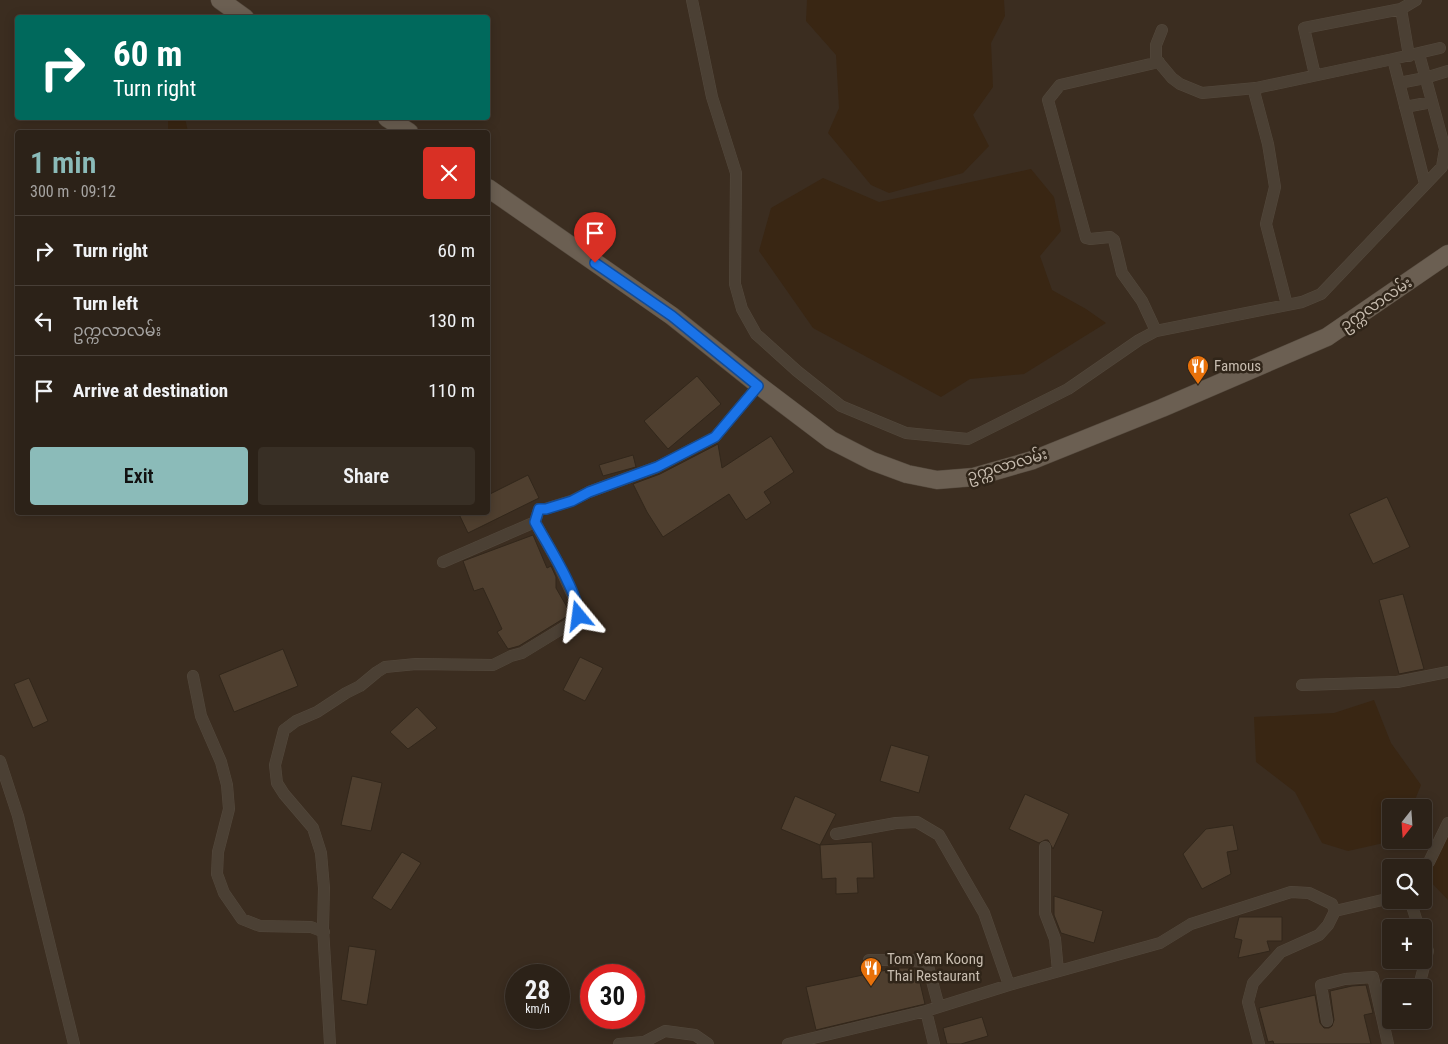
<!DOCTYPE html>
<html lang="en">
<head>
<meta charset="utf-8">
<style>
  :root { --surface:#2c2218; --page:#382f25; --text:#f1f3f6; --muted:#a6a4a2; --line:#483f37; --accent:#8bbbb9 }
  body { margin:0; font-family:"Roboto Condensed","Noto Sans Myanmar",sans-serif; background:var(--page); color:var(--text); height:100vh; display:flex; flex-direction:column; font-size:19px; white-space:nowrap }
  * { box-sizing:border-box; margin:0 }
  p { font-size:16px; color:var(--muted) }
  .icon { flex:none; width:28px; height:28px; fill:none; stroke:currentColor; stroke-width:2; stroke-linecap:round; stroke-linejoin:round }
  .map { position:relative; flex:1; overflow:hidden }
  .drawer { position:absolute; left:15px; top:130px; width:475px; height:385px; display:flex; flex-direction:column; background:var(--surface); border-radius:5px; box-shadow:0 2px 12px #0003,0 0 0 1px var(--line) }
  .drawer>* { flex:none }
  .top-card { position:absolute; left:15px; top:15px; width:475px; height:105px; border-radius:5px; box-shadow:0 2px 12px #0003,0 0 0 1px var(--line); background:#00695c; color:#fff; overflow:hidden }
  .needle { width:32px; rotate:197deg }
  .controls { position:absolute; left:1382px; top:799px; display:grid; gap:10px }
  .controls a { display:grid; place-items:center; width:50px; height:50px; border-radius:5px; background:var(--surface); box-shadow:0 2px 12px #0003,0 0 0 1px var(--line); font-size:25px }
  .speed { position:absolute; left:505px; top:964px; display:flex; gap:10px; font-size:25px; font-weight:700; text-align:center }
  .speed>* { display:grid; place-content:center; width:65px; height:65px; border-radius:50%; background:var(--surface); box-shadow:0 2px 12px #0003,0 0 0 1px var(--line); line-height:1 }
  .speed small { font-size:12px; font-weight:400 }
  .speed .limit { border:8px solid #d22; background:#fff; color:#111 }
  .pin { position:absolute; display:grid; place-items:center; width:42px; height:42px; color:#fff; margin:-51px -21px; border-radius:50% 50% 50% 0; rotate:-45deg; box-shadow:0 0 5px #0007 }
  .pin .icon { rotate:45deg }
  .me { position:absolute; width:55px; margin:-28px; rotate:344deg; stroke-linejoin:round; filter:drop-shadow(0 0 4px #0008) }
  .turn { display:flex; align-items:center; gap:18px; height:105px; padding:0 15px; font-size:22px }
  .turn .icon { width:65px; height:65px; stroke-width:2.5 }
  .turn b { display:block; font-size:35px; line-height:42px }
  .round { display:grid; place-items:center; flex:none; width:52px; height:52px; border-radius:5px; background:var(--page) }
  .head { display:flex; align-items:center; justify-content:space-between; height:85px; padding:0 15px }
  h1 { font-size:30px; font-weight:600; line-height:38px; color:var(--accent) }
  .button { display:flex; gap:10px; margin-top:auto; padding:10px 15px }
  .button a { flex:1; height:58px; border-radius:5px; background:var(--accent); color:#111; font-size:20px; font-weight:600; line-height:58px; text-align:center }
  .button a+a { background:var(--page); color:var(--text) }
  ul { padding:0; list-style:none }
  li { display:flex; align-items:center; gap:15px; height:70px; padding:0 15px; border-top:1px solid var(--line) }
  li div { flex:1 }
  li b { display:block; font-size:19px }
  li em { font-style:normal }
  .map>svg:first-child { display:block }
  .water { fill:#392613 }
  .building { fill:#4f3f2f; stroke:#32271b }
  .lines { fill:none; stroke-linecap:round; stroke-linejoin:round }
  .minor-casing { stroke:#54493d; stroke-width:12 }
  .primary-casing { stroke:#54493d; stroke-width:19 }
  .minor { stroke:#4b4034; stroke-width:11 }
  .primary { stroke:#6b5f52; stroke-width:18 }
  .route-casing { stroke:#114b97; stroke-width:12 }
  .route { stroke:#1a73e8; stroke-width:9 }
  .labels { text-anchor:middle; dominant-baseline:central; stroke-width:5; stroke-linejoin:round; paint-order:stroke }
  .street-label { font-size:15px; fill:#c7bcaf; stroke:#302519 }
  .poi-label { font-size:15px; fill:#c7bcaf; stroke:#302519; text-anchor:start }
</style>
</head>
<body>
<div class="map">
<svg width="1448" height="1044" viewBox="0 0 1448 1044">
  <rect width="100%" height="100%" fill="#3b2d20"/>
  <path class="water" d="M807,0H1004L1005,16L991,43L993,87L973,115L989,146L963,173L889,193L871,185L828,133L839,108L836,55L806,21Z
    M168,118H185L188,132H168Z
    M1031,169L1054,197L1061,231L1040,256L1052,290L1086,309L1106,323L1024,374L970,379L941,397L813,328L759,251L771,208L823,178L879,202Z
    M1374,700L1391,743L1421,785L1412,807L1391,808V840H1397L1348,851L1322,843L1295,792L1256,762L1254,717L1334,713Z
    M1448,830V900L1428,879Z"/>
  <path class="building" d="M697,376L721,404L668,449L644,421Z
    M771,436L794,472L764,492L771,503L746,520L729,494L663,537L647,512L633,484L660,474L718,444L722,468Z
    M633,455L636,467L603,476L599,465Z
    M528,475L539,498L468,533L458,512H488V495Z
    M1387,497L1410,547L1373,564L1349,514Z
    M533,535L547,568L551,566L556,577V588L571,614L519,646L508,649L497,632L502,629L483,588L474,591L463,561Z
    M1403,594L1424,669L1399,674L1379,600Z
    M283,649L298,686L234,712L219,675Z
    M580,657L603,668L585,701L563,690Z
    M29,678L48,721L33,728L14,684Z
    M417,707L437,728L408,749L390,732Z
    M891,745L929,756L919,793L880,781Z
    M352,776L382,783L371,831L341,825Z
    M1025,794L1069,814L1053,849L1048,840H1045L1039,843L1009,829Z
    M795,796L836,814L820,845L781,829Z
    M1233,825L1238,850L1227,852L1231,874L1202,889L1183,854L1206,829Z
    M872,842L874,878H857L858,893L836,894V878L822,879L820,845Z
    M402,852L421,863L391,910L372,898Z
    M1054,896L1103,911L1094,943L1061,933L1054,915Z
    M1239,917H1282V941H1267L1270,951L1238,958L1242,940L1234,938Z
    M349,946L376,950L367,1005L341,1000Z
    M896,968H912L917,970L925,1004L816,1030L806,987Z
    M1366,985L1373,1013L1364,1015L1371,1044H1274L1273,1041L1268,1042L1259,1008L1315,995L1320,1023L1324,1028H1329L1332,1026L1334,1020L1330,991L1352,986Z
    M982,1017L988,1036L961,1044H947L943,1028Z"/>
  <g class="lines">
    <g class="minor-casing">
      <path id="minor" d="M692,0L712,97L736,173L735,284L742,309L756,334L797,371L841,406L906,433L968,439L1068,389L1139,340L1156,331L1302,302L1321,294L1442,167L1445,149L1419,54
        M1162,30L1156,45V59L1172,78L1180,84L1202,93L1256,88L1393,59L1425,184
        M1409,56L1401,9L1416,0
        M1393,59L1440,48
        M1315,75L1304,28L1401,9
        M1399,83L1425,78L1448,71
        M1256,88L1255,95L1268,144L1275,187L1266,224L1287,305
        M1405,107L1432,102
        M1156,331L1142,301L1122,273L1114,240L1110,237L1090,239L1086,238L1048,100L1060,85L1159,62
        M443,562L535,522
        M193,676L201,716L221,762L227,785L229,809L218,852L217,874L224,893L242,919L260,926L311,927L324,932
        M1302,685L1397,682L1448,672
        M0,761L18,816L74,1044
        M836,834L896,823L917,822L939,835L984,913L1009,985
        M1045,847V913L1055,939L1058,971
        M1423,868L1429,862L1448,823
        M1410,900L1419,928
        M1335,911L1391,898
        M869,960H914L928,966L939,1007
        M1419,986L1428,951L1424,940
        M926,1011L934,1044
        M1327,1021L1321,985L1345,979L1373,977L1388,1044
        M330,1044L323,928L324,888L321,853L313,828L284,794L277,783L275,765L284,730L296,721L317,712L346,693L360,686L377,672L385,667L416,664L493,665L511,656L522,653L576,620L579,616L578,607L558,563L535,522L539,509H545L571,501L589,492L657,467L715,437L758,386
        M619,1044L644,1042L665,1031L695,1035L708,1044
        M788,1044L926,1011L1009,985L1160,943L1191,924L1291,892L1309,893L1332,904L1335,911L1328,925L1319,935L1281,952L1253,983L1248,1002L1259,1044"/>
    </g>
    <g class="primary-casing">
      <path id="primary" d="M220,0L245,18
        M387,118L409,132
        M488,188L672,316L761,387L831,440L872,461L907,474L937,480L974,477L1033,460L1162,408L1327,337L1448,254"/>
    </g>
    <use href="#minor" class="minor"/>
    <use href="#primary" class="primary"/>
  </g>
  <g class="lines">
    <g class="route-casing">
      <path id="route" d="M579,616C578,592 547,544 535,522L539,509H546L572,501L589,492L657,467L715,437L758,386L672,316L595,263"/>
    </g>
    <use href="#route" class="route"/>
  </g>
  <defs>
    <g id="restaurant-pin" transform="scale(1.125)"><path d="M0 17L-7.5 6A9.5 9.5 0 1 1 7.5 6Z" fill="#e8710a" stroke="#302519"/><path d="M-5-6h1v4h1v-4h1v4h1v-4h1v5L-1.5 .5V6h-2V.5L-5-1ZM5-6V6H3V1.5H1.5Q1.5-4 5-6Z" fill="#fff"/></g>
  </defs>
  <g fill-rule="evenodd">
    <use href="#restaurant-pin" x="1198" y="366"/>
    <use href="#restaurant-pin" x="871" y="968"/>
  </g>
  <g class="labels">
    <g class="street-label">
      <text transform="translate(1376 304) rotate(-34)">ဥက္ကလာလမ်း</text>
      <text transform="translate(1007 465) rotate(-16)">ဥက္ကလာလမ်း</text>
    </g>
    <g class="poi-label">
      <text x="1214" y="366">Famous</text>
      <text x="887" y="959">Tom Yam Koong<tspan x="887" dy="17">Thai Restaurant</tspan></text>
    </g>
  </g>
</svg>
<div class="controls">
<a><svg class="needle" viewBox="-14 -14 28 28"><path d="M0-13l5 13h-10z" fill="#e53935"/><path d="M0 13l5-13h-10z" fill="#a6a4a2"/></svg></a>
<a><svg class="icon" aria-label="search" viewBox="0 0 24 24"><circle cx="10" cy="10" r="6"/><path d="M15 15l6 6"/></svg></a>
<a>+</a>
<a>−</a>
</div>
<div class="speed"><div>28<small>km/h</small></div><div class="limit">30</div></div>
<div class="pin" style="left:595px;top:263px;background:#d93025"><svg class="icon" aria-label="arrive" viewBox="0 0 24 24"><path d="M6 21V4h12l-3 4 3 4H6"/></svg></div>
<svg class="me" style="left:579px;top:616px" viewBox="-20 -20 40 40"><path d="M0-17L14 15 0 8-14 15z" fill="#1a73e8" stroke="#fff" stroke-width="4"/></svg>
<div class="top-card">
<div class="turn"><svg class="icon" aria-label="right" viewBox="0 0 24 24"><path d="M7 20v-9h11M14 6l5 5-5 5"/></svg><div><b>60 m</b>Turn right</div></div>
</div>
<section class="drawer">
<div class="head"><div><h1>1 min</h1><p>300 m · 09:12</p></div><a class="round" style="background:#d93025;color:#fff"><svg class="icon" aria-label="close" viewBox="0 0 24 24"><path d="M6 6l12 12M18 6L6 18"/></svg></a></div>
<ul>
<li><svg class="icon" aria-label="right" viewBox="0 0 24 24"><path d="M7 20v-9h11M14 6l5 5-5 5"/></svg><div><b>Turn right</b></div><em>60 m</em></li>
<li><svg class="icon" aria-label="left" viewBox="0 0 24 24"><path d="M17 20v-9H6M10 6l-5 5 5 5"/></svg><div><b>Turn left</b><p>ဥက္ကလာလမ်း</p></div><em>130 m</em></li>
<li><svg class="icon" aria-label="arrive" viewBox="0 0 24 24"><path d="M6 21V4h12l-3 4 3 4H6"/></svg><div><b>Arrive at destination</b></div><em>110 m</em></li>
</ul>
<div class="button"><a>Exit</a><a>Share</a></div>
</section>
</div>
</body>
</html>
